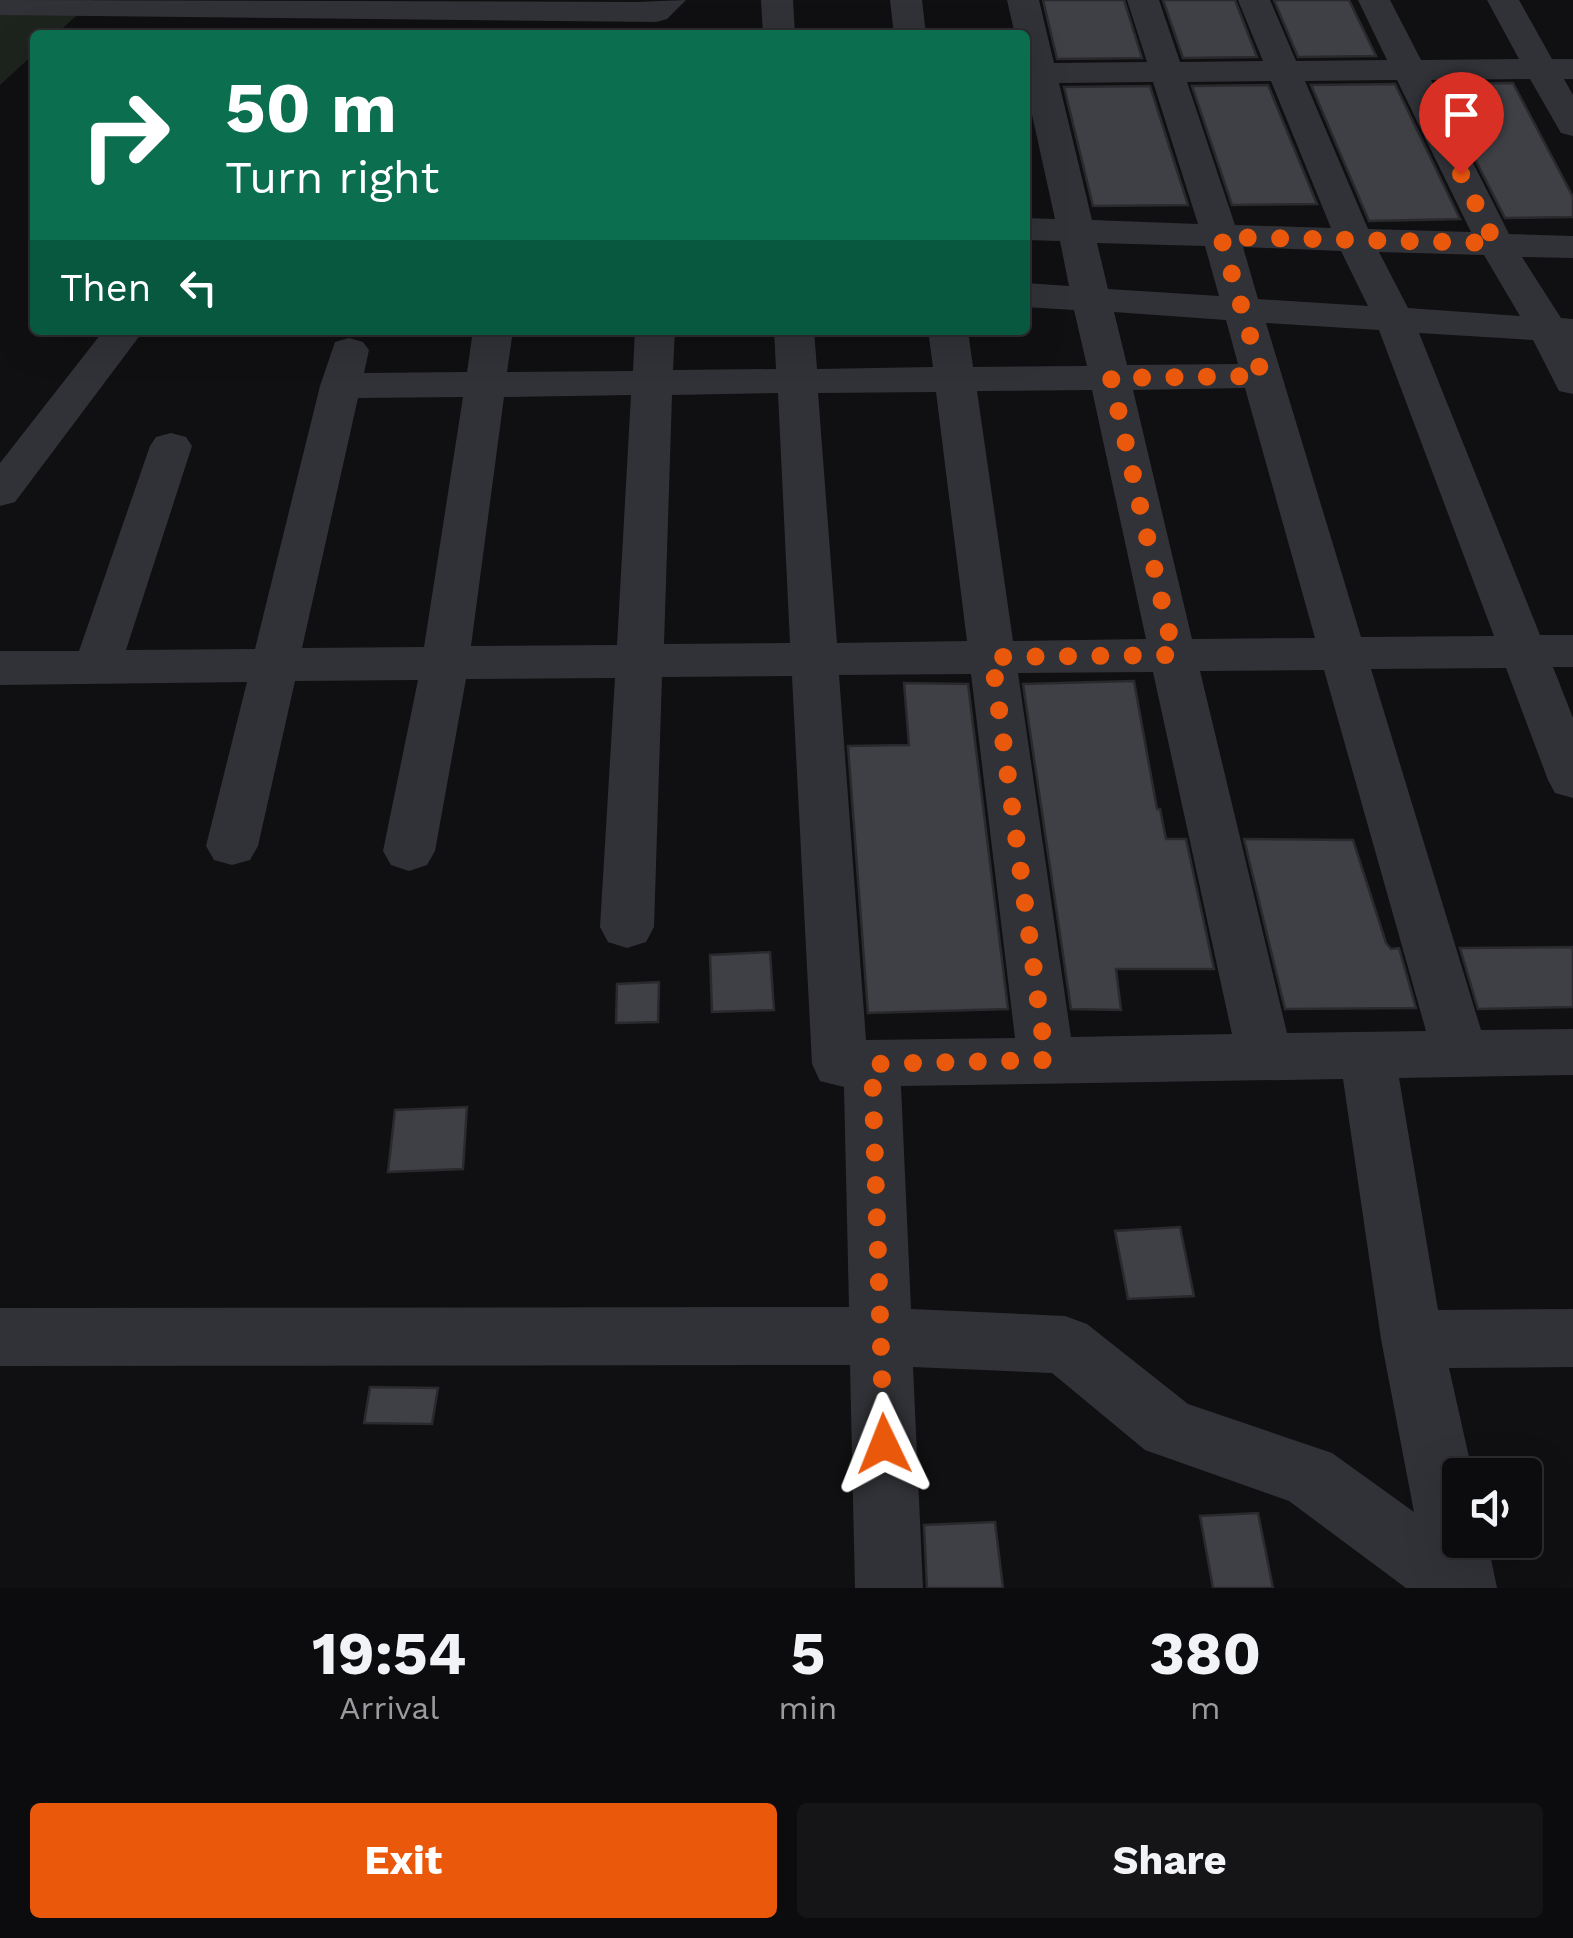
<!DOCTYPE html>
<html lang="en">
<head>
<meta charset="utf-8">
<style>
  :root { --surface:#0c0c0e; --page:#151517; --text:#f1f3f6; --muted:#9a9b9e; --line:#2c2c2e; --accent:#ea580c }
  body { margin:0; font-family:"Work Sans",sans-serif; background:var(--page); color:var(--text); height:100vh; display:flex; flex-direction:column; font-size:38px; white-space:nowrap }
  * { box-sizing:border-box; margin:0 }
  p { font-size:32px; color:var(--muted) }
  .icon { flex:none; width:55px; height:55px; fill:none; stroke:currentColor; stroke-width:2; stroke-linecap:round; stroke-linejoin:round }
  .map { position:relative; height:1588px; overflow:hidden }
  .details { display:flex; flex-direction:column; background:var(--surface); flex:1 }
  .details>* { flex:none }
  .guide { position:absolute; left:30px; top:30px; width:1000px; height:305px; border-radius:10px; box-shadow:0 10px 40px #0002,0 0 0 2px var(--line); background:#0b6e4f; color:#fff; overflow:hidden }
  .controls { position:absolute; left:1442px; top:1458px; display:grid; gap:20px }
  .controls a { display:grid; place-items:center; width:100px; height:100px; border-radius:10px; background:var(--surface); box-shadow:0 10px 40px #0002,0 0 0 2px var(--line); font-size:50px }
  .pin { position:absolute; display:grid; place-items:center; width:85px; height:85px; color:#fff; margin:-102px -42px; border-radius:50% 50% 50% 0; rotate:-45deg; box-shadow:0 0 10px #0007 }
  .pin .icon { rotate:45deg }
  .me { position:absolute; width:110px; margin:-55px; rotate:358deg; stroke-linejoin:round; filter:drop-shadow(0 0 8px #0008) }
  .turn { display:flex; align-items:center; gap:35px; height:210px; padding:0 30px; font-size:45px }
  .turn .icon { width:130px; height:130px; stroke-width:2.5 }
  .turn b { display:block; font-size:70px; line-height:85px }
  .then { display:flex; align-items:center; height:95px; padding:0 30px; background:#0003; gap:20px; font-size:38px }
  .eta { display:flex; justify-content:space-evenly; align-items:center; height:170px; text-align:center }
  .eta b { font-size:60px; font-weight:700; line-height:70px }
  .action { display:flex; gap:20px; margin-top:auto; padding:20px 30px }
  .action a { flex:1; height:115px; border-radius:10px; background:var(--accent); color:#fff; font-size:40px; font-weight:700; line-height:115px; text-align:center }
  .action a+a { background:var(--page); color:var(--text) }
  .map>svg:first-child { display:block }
  .green { fill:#1d241e }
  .building { fill:#3f4045; stroke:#2a2a2e; stroke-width:2.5 }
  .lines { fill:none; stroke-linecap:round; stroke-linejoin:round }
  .minor { fill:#313237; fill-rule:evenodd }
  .route { stroke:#ea580c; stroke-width:18; stroke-dasharray:0 32.4 }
</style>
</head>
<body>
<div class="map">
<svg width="1573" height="1588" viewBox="0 0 1573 1588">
  <rect width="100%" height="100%" fill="#101012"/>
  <path class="green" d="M0,0H94L55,35H35V53L0,85Z"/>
  <path class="building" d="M1043,0H1124L1142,58L1057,59Z
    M1163,0H1235L1257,57L1183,58Z
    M1274,0H1349L1376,56L1298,57Z
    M1513,83L1573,197V217L1505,218L1437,84Z
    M1395,84L1460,219L1369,221L1311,85Z
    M1268,85L1317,204L1232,205L1192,86Z
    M1150,86L1188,205L1093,206L1064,87Z
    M1134,681L1157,809H1160L1166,839H1186L1214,969H1116L1121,1010L1071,1009L1023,684Z
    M904,683L968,684L1008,1009L868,1013L848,746L909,745Z
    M1244,839L1353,840L1386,943L1391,949L1399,948L1416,1008L1285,1009Z
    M1573,947V1007L1478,1009L1460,948Z
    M770,952L774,1010L712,1012L710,955Z
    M659,982L658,1022L616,1023L617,984Z
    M467,1107L463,1169L388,1172L395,1110Z
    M1180,1227L1194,1296L1128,1299L1115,1231Z
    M370,1387L438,1388L432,1424L364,1423Z
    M1258,1513L1273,1588H1213L1200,1516Z
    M995,1522L1003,1588H927L924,1525Z"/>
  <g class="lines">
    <path class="minor" d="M0,0L637,2L686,0L667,19L656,22L0,15Z
      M761,0H793L795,35H763Z
      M890,0H922L926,35H894Z
      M1007,0H1039L1054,63L1147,62L1127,0H1159L1180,62L1263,61L1238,0H1270L1296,61L1387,60L1358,0H1390L1421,60L1519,59L1487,0H1519L1552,59H1573V79H1564L1573,95V136L1561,133L1530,79L1431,80L1509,234L1573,236V258L1522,257L1561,318L1573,319V394L1559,391L1533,340L1419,333L1540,635H1573V667H1553L1573,718V798L1555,793L1548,780L1506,668L1371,669L1481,1030L1573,1029V1075L1399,1078L1438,1310L1573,1309V1367L1449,1368L1473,1475H1460V1540H1487L1497,1588H1406L1289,1501L1145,1450L1052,1373L913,1367L923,1588H855L850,1365L0,1366V1308L849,1307L844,1087L820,1081L812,1064L792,676L662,677L654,927L646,942L627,948L608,942L600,927L615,678L466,679L435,851L427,865L409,871L391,865L383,851L418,680L295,681L258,846L250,860L232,865L214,860L206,846L247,682L0,685V651H79L150,446L156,437L171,433L186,437L192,446L126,650L255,649L320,386L335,342L349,338L363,342L369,350L364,373L467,372L473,330H513L507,372L633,371L635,330H675L673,370L776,369L774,330H814L817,369L933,367L928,330H968L973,367L1087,366L1074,310L1025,307V283L1069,286L1060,241L1025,240V218L1055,219L1025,83V35H1015ZM1397,80L1471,232L1368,229L1305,81ZM1271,81L1331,228L1235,225L1187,82ZM1153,82L1198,224L1092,220L1059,83ZM1097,243L1205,246L1219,296L1108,289ZM1243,247L1341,251L1368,306L1258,299ZM1379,252L1484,255L1520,316L1408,308ZM1114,312L1226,320L1238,364L1127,365ZM1266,323L1379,330L1494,636L1361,637ZM1245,388L1315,638L1192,639L1133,390ZM1092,390L1146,639L1013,641L977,391ZM936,392L967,641L837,643L818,393ZM778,393L790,643L664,644L672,395ZM631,395L617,645L471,646L504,397ZM463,397L424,647L302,648L358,398ZM1324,670L1426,1031L1287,1033L1200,671ZM1153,672L1232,1034L1071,1037L1018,673ZM971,674L1015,1038L866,1040L839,675ZM1343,1079L1381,1339L1414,1512L1332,1453L1188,1404L1087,1324L1065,1316L911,1309L901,1086Z
      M104,330H144L15,502L0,506V463Z"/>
  </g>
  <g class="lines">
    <path class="route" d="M884,1444L872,1064L1046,1060L992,657L1174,655L1111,378L1262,376L1221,237L1495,243L1461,174"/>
  </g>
</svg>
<div class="controls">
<a><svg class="icon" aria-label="sound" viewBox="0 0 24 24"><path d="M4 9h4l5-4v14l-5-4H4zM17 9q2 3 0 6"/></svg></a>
</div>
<div class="pin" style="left:1461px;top:174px;background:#d93025"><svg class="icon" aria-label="arrive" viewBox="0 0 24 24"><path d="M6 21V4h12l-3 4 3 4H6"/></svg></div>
<svg class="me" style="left:884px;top:1444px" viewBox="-20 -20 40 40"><path d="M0-17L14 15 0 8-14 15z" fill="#ea580c" stroke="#fff" stroke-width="4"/></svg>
<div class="guide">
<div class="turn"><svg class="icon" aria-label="right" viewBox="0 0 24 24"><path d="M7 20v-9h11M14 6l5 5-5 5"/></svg><div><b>50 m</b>Turn right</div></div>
<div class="then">Then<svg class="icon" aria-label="left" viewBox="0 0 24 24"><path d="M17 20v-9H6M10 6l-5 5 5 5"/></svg></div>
</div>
</div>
<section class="details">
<div class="eta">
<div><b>19:54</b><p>Arrival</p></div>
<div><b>5</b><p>min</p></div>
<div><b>380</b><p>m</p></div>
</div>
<div class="action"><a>Exit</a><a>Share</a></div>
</section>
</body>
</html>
